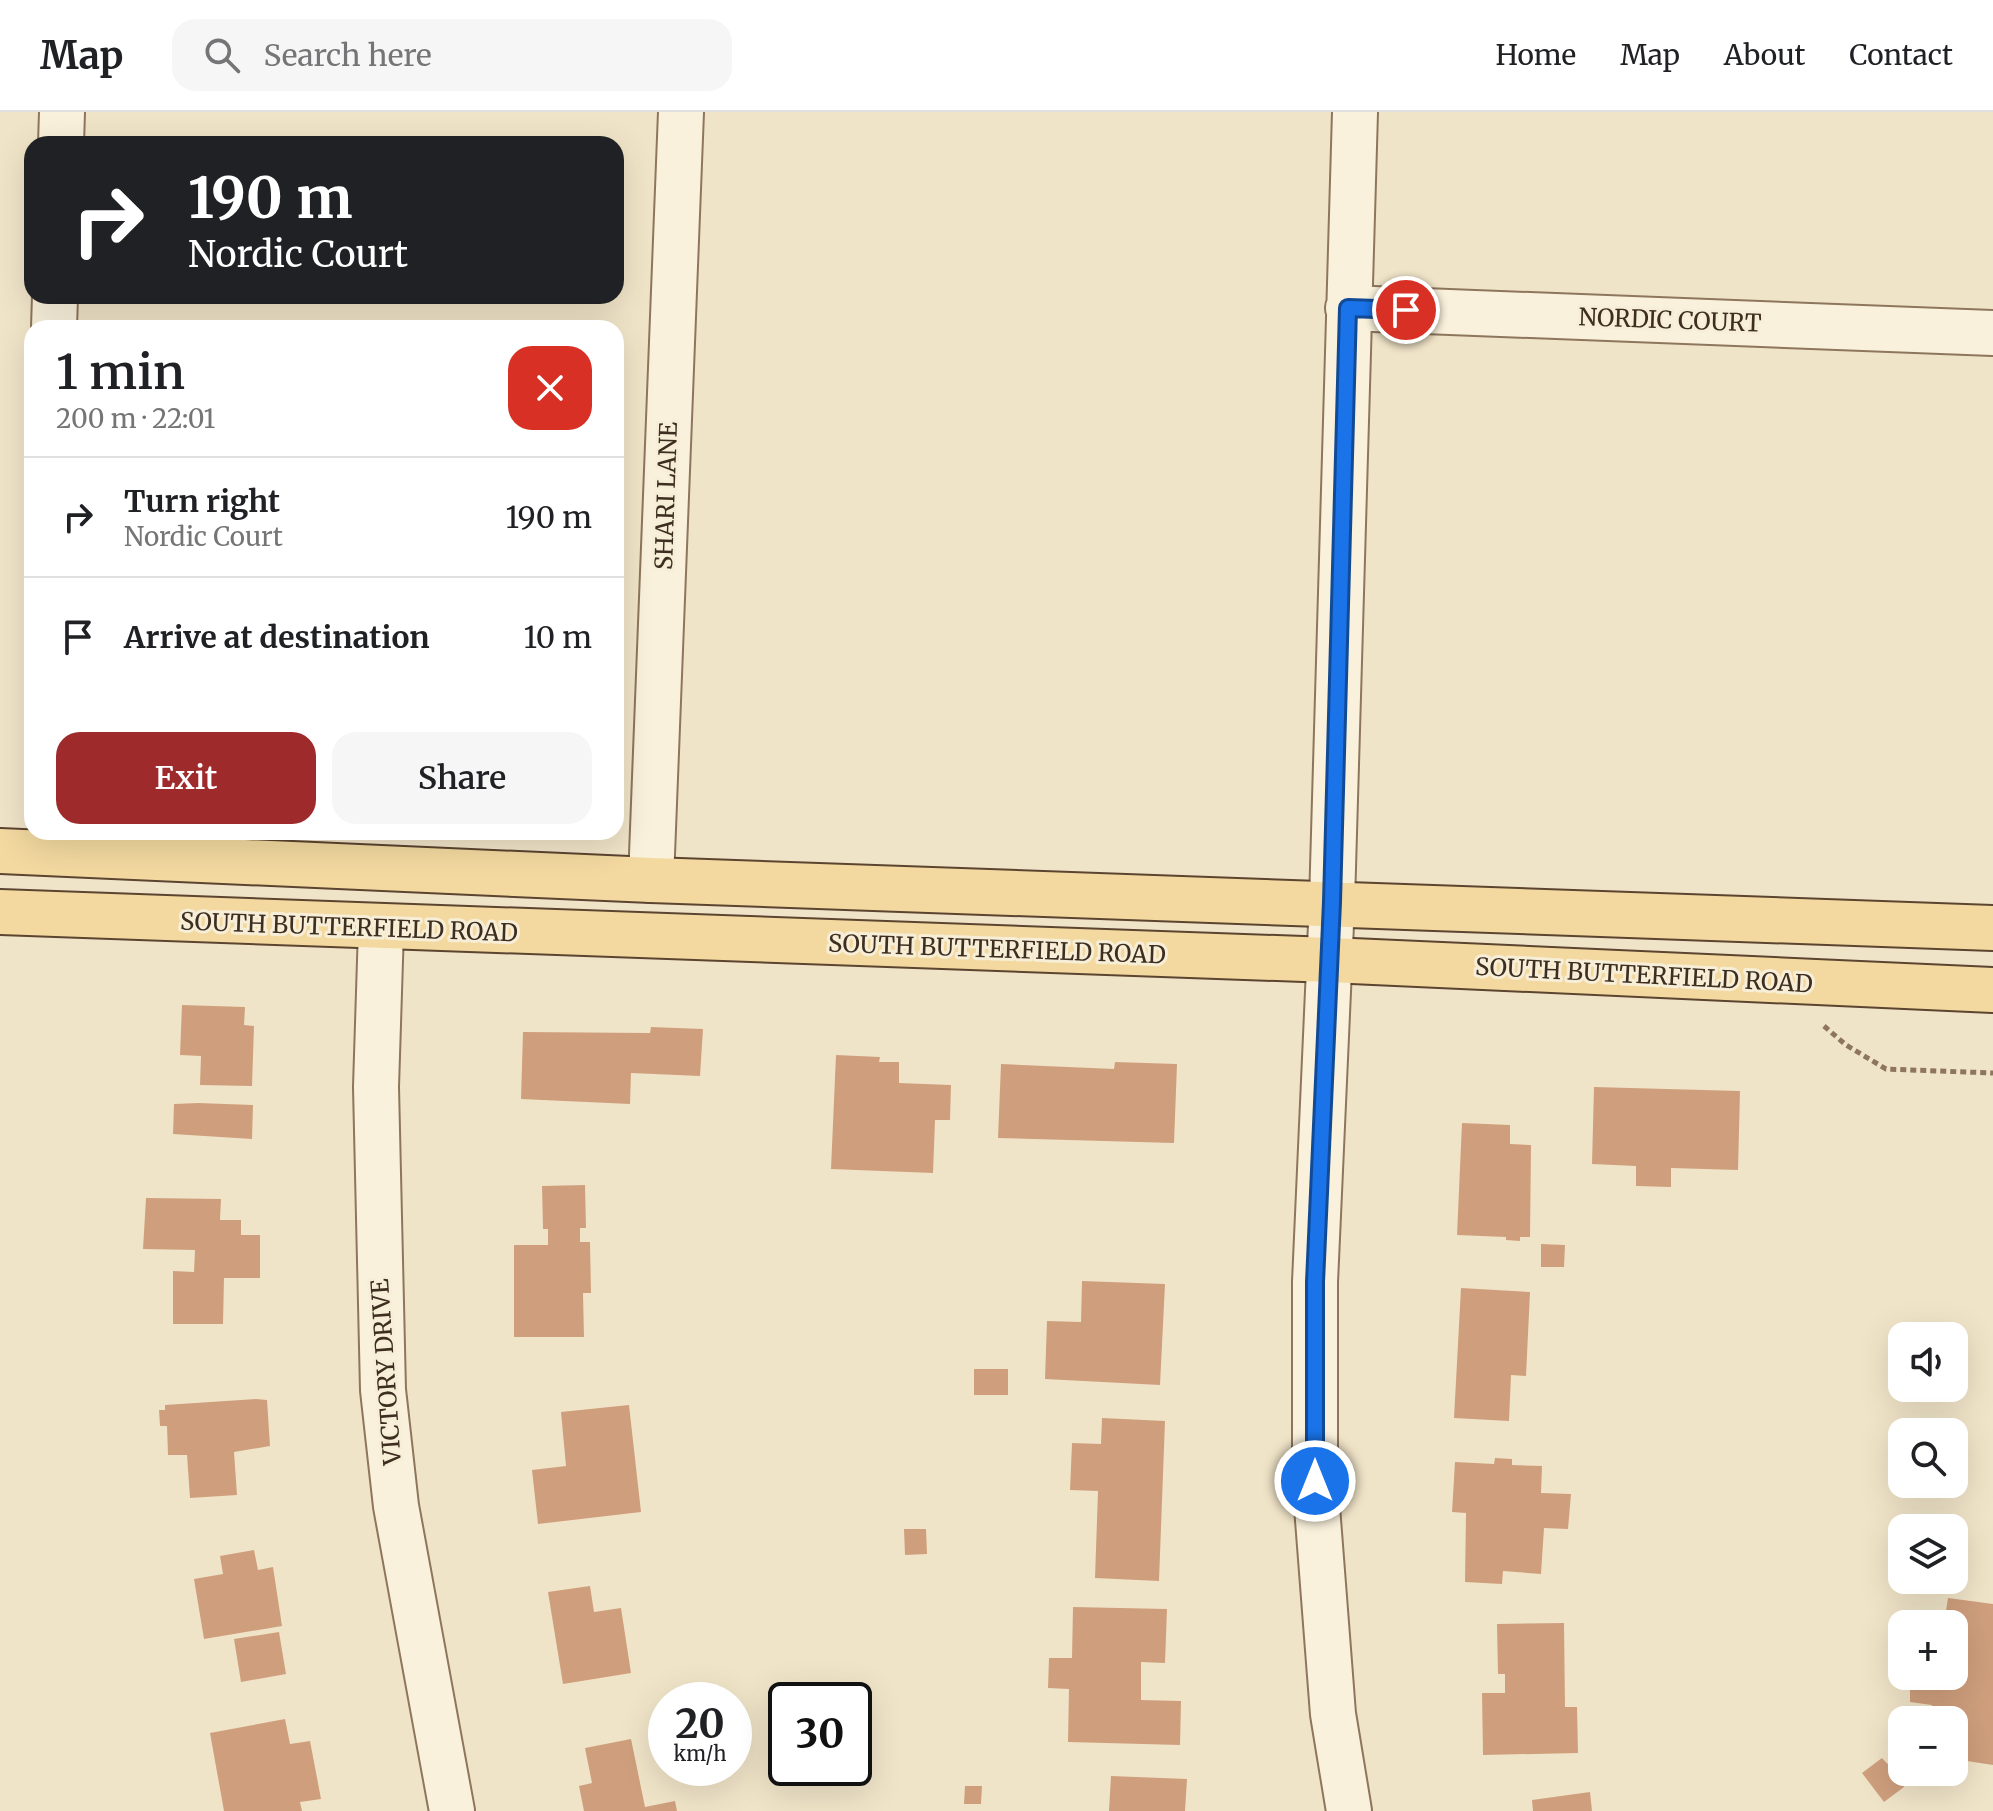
<!DOCTYPE html>
<html lang="en">
<head>
<meta charset="utf-8">
<style>
  :root { --surface:#fff; --page:#f6f6f6; --text:#202124; --muted:#757577; --line:#e0e0e0; --accent:#9e2a2b }
  body { margin:0; font-family:Merriweather,serif; background:var(--page); color:var(--text); height:100vh; display:flex; flex-direction:column; font-size:30px; white-space:nowrap }
  * { box-sizing:border-box; margin:0 }
  p { font-size:26px; color:var(--muted) }
  .icon { flex:none; width:44px; height:44px; fill:none; stroke:currentColor; stroke-width:2; stroke-linecap:round; stroke-linejoin:round }
  .map { position:relative; flex:1; overflow:hidden }
  .details { position:absolute; left:24px; top:208px; width:600px; height:520px; display:flex; flex-direction:column; background:var(--surface); border-radius:24px; box-shadow:0 8px 32px #0002 }
  .details>* { flex:none }
  .hud { position:absolute; left:24px; top:24px; width:600px; height:168px; border-radius:24px; box-shadow:0 8px 32px #0002; background:#202124; color:#fff; overflow:hidden }
  .controls { position:absolute; left:1888px; top:1210px; display:grid; gap:16px }
  .controls a { display:grid; place-items:center; width:80px; height:80px; border-radius:16px; background:var(--surface); box-shadow:0 8px 32px #0002; font-size:40px }
  .speed { position:absolute; left:648px; top:1570px; display:flex; gap:16px; font-size:40px; font-weight:700; text-align:center }
  .speed>* { display:grid; place-content:center; width:104px; height:104px; border-radius:50%; background:var(--surface); box-shadow:0 8px 32px #0002; line-height:1 }
  .speed small { font-size:20px; font-weight:400 }
  .speed .limit { border:4px solid #111; border-radius:12px; background:#fff; color:#111 }
  .pin { position:absolute; display:grid; place-items:center; width:68px; height:68px; color:#fff; margin:-34px; border:4px solid #fff; border-radius:50%; box-shadow:0 2px 8px #0007 }
  .me { position:absolute; width:88px; margin:-44px; rotate:0deg; stroke-linejoin:round; filter:drop-shadow(0 0 6px #0008) }
  .turn { display:flex; align-items:center; gap:28px; height:168px; padding:0 32px; font-size:36px }
  .turn .icon { width:104px; height:104px; stroke-width:2.5 }
  .turn b { display:block; font-size:56px; line-height:68px }
  .round { display:grid; place-items:center; flex:none; width:84px; height:84px; border-radius:24px; background:var(--page) }
  .headline { display:flex; align-items:center; justify-content:space-between; height:136px; padding:0 32px }
  h1 { font-size:48px; font-weight:600; line-height:60px }
  .cta { display:flex; gap:16px; margin-top:auto; padding:16px 32px }
  .cta a { flex:1; height:92px; border-radius:24px; background:var(--accent); color:#fff; font-size:32px; font-weight:600; line-height:92px; text-align:center }
  .cta a+a { background:var(--page); color:var(--text) }
  ul { padding:0; list-style:none }
  li { display:flex; align-items:center; gap:24px; height:120px; padding:0 32px; border-top:2px solid var(--line) }
  li div { flex:1 }
  li b { display:block; font-size:30px }
  li em { font-style:normal }
  header { display:flex; align-items:center; gap:48px; box-sizing:border-box; height:112px; padding:0 40px; background:var(--surface); border-bottom:2px solid var(--line) }
  header strong { font-size:38px }
  nav { display:flex; gap:44px; margin-inline-start:auto; font-size:28px }
  .search { width:560px; height:72px; background:var(--page); display:flex; align-items:center; gap:20px; box-sizing:border-box; padding:0 28px; border-radius:24px; color:var(--muted); font-size:30px }
  .map>svg:first-child { display:block }
  .building { fill:#cf9f7d }
  .lines { fill:none; stroke-linecap:round; stroke-linejoin:round }
  .minor-casing { stroke:#8d765c; stroke-width:48 }
  .major-casing { stroke:#5b4430; stroke-width:48 }
  .path { stroke:#8d765c; stroke-width:5; stroke-dasharray:6 4; stroke-linecap:butt }
  .minor { stroke:#faf1dc; stroke-width:44 }
  .major { stroke:#f3d9a0; stroke-width:44 }
  .route-casing { stroke:#114b97; stroke-width:20 }
  .route { stroke:#1a73e8; stroke-width:14 }
  .labels { text-anchor:middle; dominant-baseline:central; stroke-width:6; stroke-linejoin:round; paint-order:stroke }
  .street-label { font-size:24px; fill:#3d2e20; stroke:#f7eed8 }
</style>
</head>
<body>
<header>
<strong>Map</strong>
<div class="search"><svg class="icon" aria-label="search" viewBox="0 0 24 24"><circle cx="10" cy="10" r="6"/><path d="M15 15l6 6"/></svg>Search here</div>
<nav><a>Home</a><a>Map</a><a>About</a><a>Contact</a></nav>
</header>
<div class="map">
<svg width="1993" height="1699" viewBox="0 0 1993 1699">
  <rect width="100%" height="100%" fill="#f0e4c8"/>
  <path class="building" d="M182,893L245,895L244,913L254,914L252,974L200,973L201,944L180,943Z
    M651,915L703,917L700,964L631,961L630,992L521,987L523,920L650,921Z
    M836,943L880,945L879,950H899V971L951,973L950,1008H935L933,1061L831,1057Z
    M1115,950L1177,952L1174,1031L998,1026L1001,952L1114,957Z
    M1594,975L1740,979L1738,1058L1671,1056V1075L1636,1074V1054L1592,1052Z
    M198,991L253,993L252,1027L173,1022L174,992Z
    M1462,1011L1510,1013V1032L1531,1033L1530,1125H1520V1129L1506,1128V1125L1457,1123Z
    M585,1073L586,1116H580V1130H590L591,1181H583L584,1225H514V1133H548V1117H543L542,1074Z
    M146,1086L221,1087L220,1108H241V1123H260V1166H224L223,1212H173V1159L194,1160L195,1138L143,1137Z
    M1541,1132L1565,1133L1564,1155H1541Z
    M1082,1169L1165,1172L1160,1273L1045,1267L1047,1209L1081,1210Z
    M1461,1176L1530,1180L1526,1264L1511,1263L1509,1309L1454,1306Z
    M974,1257H1008V1283H974Z
    M256,1287L267,1288L270,1334L234,1340L237,1383L190,1386L187,1343H168L167,1314H160L159,1298H165V1293Z
    M629,1293L641,1400L538,1412L532,1358L566,1354L561,1300Z
    M1102,1306L1165,1309L1159,1469L1095,1466L1098,1379L1070,1378L1072,1331L1101,1332Z
    M1495,1346L1512,1347V1353L1542,1354L1541,1381L1571,1382L1568,1417L1544,1416L1541,1462L1503,1459L1502,1472L1465,1470L1466,1401L1452,1400L1455,1350L1494,1352Z
    M904,1417H926L927,1442L905,1443Z
    M254,1438L258,1458L273,1455L282,1514L204,1527L194,1467L223,1462L220,1444Z
    M590,1474L594,1500L621,1496L631,1561L563,1572L548,1480Z
    M1948,1486L1993,1492V1653L1954,1647V1608H1930L1932,1593L1910,1590V1564H1954V1512H1944Z
    M1073,1495L1167,1497L1165,1551L1141,1550V1588L1181,1589L1180,1633L1068,1630L1069,1577L1048,1576L1049,1546H1072Z
    M1564,1511L1565,1595H1577L1578,1641L1483,1643L1482,1581H1505V1562H1498L1497,1512Z
    M279,1520L286,1562L241,1570L234,1527Z
    M285,1607L290,1632L310,1629L321,1687L300,1690L302,1699H224L210,1621Z
    M631,1627L645,1695L675,1689L677,1699H584L579,1674L592,1671L585,1636Z
    M1882,1646L1901,1666L1904,1675L1884,1690L1862,1661Z
    M1111,1664L1187,1667L1185,1699H1109Z
    M965,1674H982L981,1692H964Z
    M1590,1680L1592,1699H1533L1532,1688Z"/>
  <g class="lines">
    <g class="minor-casing">
      <path id="minor" d="M61,32L62,0
        M1348,196L1993,221
        M54,216L55,184
        M651,768L681,0
        M381,817L376,975L383,1278L396,1394L452,1699
        M1349,1699L1333,1602L1315,1369V1170L1332,790L1355,0"/>
    </g>
    <g class="major-casing">
      <path id="major" d="M0,739L651,768L1993,816
        M0,800L1330,848L1993,878"/>
    </g>
    <path class="path" d="M1824,914L1846,933L1886,957L1993,961"/>
    <use href="#minor" class="minor"/>
    <use href="#major" class="major"/>
  </g>
  <g class="lines">
    <g class="route-casing">
      <path id="route" d="M1315,1369V1170L1332,790L1348,196L1406,198"/>
    </g>
    <use href="#route" class="route"/>
  </g>
  <g class="labels">
    <g class="street-label">
      <text transform="translate(1670 208) rotate(2)">NORDIC COURT</text>
      <text transform="translate(666 384) rotate(-88)">SHARI LANE</text>
      <text transform="translate(349 815) rotate(2)">SOUTH BUTTERFIELD ROAD</text>
      <text transform="translate(997 837) rotate(2)">SOUTH BUTTERFIELD ROAD</text>
      <text transform="translate(1644 863) rotate(3)">SOUTH BUTTERFIELD ROAD</text>
      <text transform="translate(386 1260) rotate(-94)">VICTORY DRIVE</text>
    </g>
  </g>
</svg>
<div class="controls">
<a><svg class="icon" aria-label="sound" viewBox="0 0 24 24"><path d="M4 9h4l5-4v14l-5-4H4zM17 9q2 3 0 6"/></svg></a>
<a><svg class="icon" aria-label="search" viewBox="0 0 24 24"><circle cx="10" cy="10" r="6"/><path d="M15 15l6 6"/></svg></a>
<a><svg class="icon" aria-label="layers" viewBox="0 0 24 24"><path d="M12 4l9 5-9 5-9-5zM3 14l9 5 9-5"/></svg></a>
<a>+</a>
<a>−</a>
</div>
<div class="speed"><div>20<small>km/h</small></div><div class="limit">30</div></div>
<div class="pin" style="left:1406px;top:198px;background:#d93025"><svg class="icon" aria-label="arrive" viewBox="0 0 24 24"><path d="M6 21V4h12l-3 4 3 4H6"/></svg></div>
<svg class="me" style="left:1315px;top:1369px" viewBox="-20 -20 40 40"><circle r="17" fill="#1a73e8" stroke="#fff" stroke-width="3"/><path d="M0-11L8 9 0 5-8 9z" fill="#fff"/></svg>
<div class="hud">
<div class="turn"><svg class="icon" aria-label="right" viewBox="0 0 24 24"><path d="M7 20v-9h11M14 6l5 5-5 5"/></svg><div><b>190 m</b>Nordic Court</div></div>
</div>
<section class="details">
<div class="headline"><div><h1>1 min</h1><p>200 m · 22:01</p></div><a class="round" style="background:#d93025;color:#fff"><svg class="icon" aria-label="close" viewBox="0 0 24 24"><path d="M6 6l12 12M18 6L6 18"/></svg></a></div>
<ul>
<li><svg class="icon" aria-label="right" viewBox="0 0 24 24"><path d="M7 20v-9h11M14 6l5 5-5 5"/></svg><div><b>Turn right</b><p>Nordic Court</p></div><em>190 m</em></li>
<li><svg class="icon" aria-label="arrive" viewBox="0 0 24 24"><path d="M6 21V4h12l-3 4 3 4H6"/></svg><div><b>Arrive at destination</b></div><em>10 m</em></li>
</ul>
<div class="cta"><a>Exit</a><a>Share</a></div>
</section>
</div>
</body>
</html>
